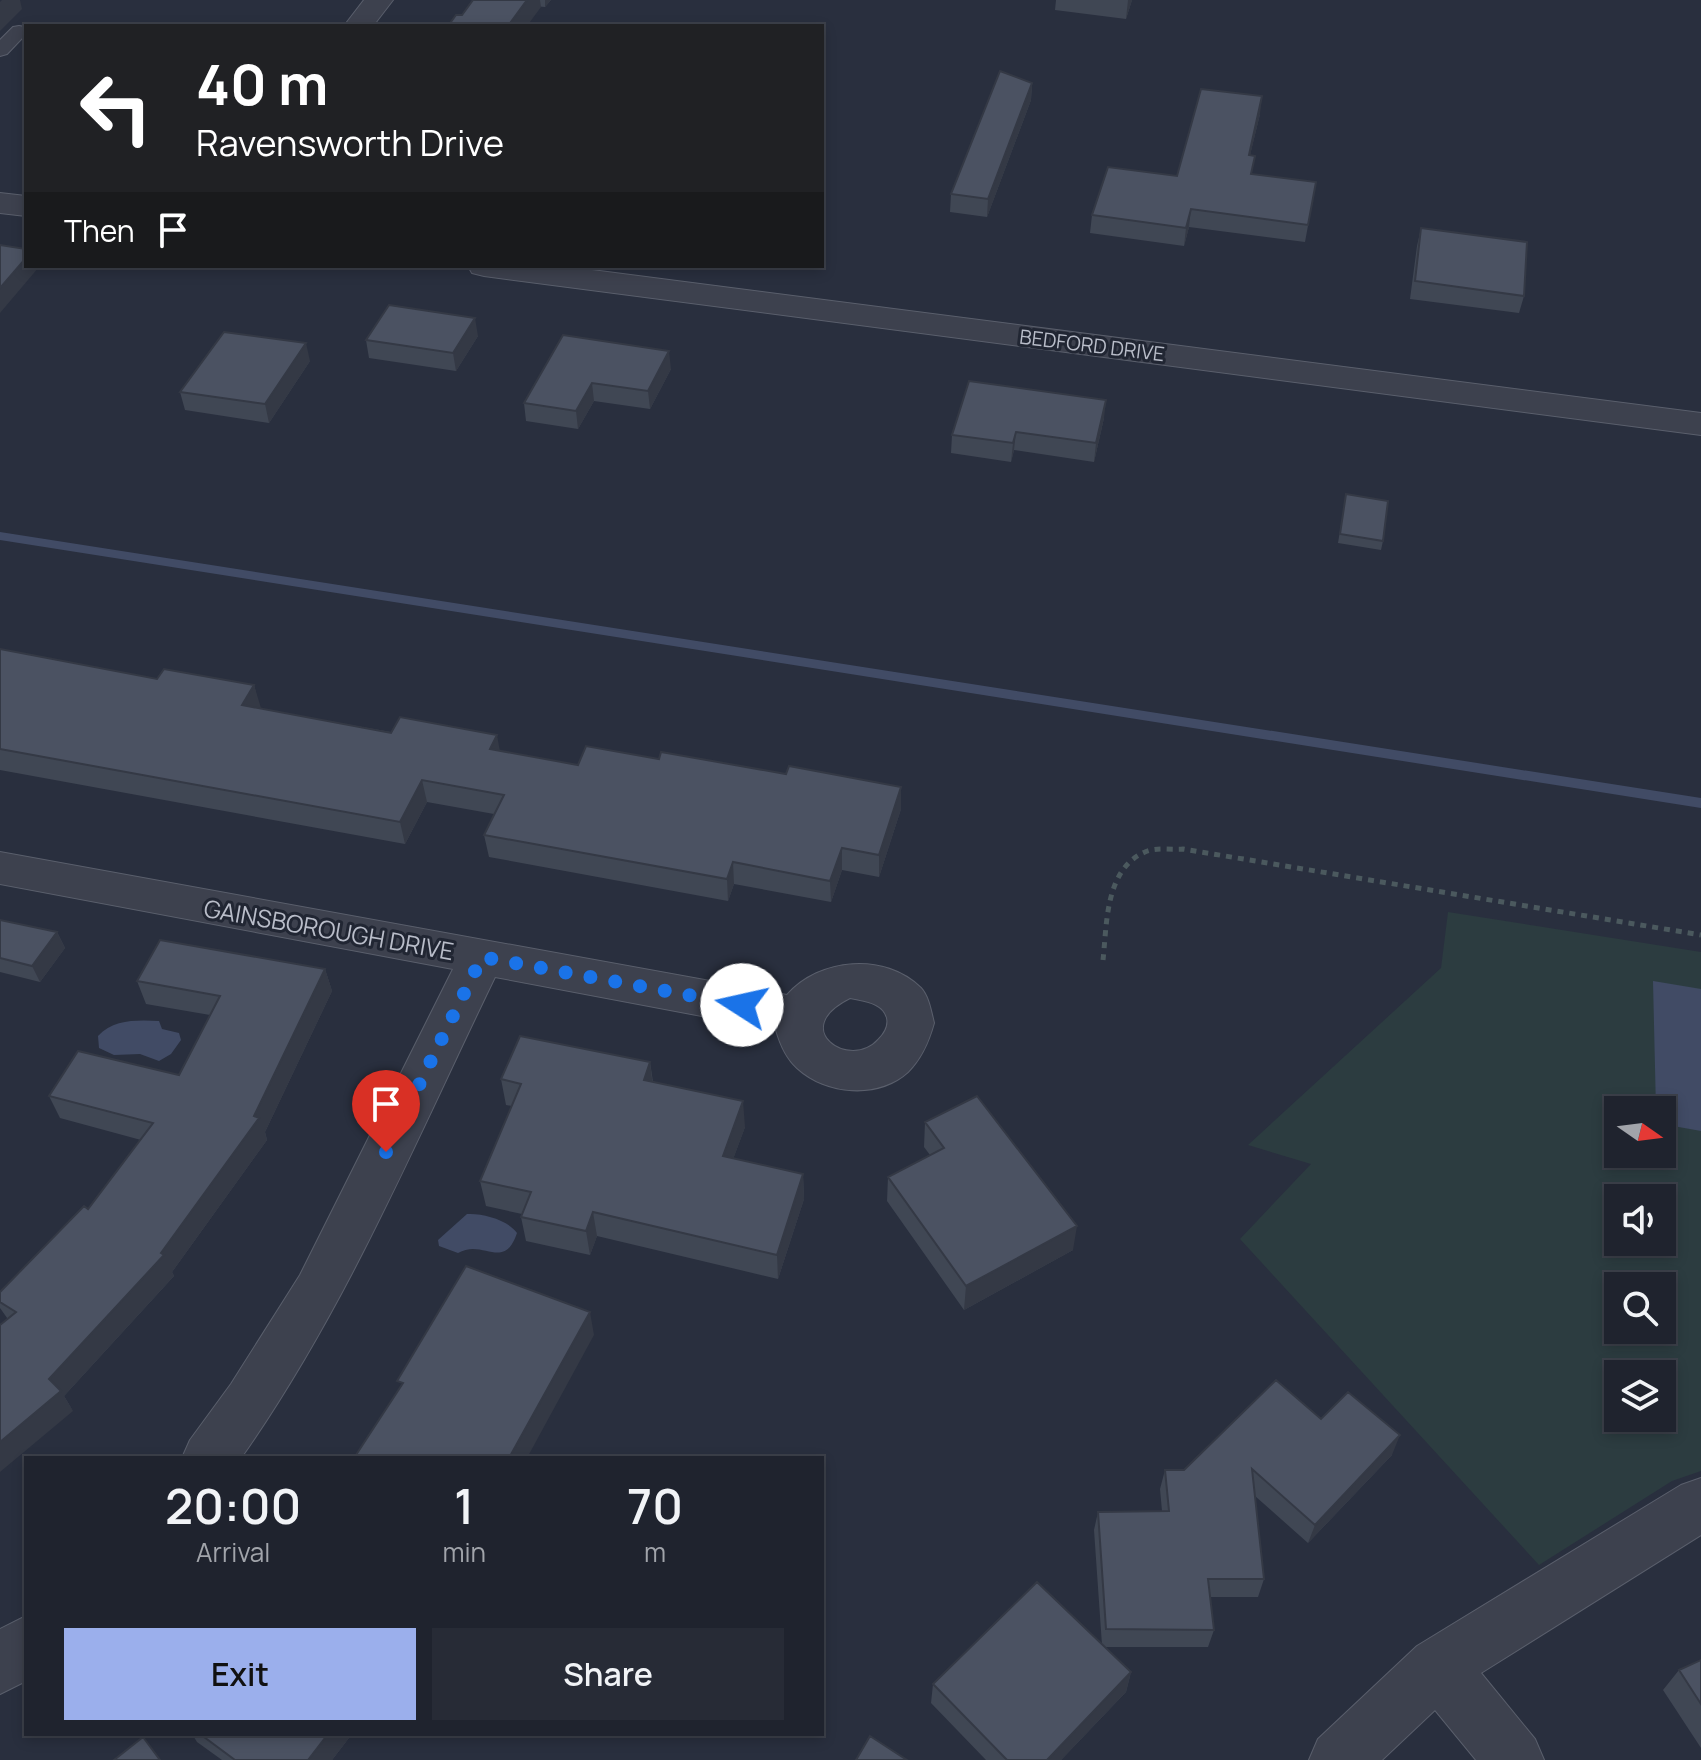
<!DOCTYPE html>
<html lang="en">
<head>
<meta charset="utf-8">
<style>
  :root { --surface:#1f232e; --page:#272b36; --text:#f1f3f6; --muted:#a1a4aa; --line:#3c404a; --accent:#9bafec }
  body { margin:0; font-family:Manrope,sans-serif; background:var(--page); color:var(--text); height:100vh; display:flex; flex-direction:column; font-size:30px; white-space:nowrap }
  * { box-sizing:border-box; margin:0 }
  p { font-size:26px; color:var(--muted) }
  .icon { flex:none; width:44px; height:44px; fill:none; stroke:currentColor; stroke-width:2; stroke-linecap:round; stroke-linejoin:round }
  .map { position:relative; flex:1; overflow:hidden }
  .sheet { position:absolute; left:24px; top:1456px; width:800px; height:280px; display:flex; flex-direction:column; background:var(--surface); border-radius:0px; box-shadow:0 4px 12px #0003,0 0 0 2px var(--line) }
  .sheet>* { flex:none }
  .hud { position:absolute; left:24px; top:24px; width:800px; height:244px; border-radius:0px; box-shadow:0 4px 12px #0003,0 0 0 2px var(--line); background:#202124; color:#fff; overflow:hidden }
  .needle { width:52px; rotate:104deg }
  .buttons { position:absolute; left:1604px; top:1096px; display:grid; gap:16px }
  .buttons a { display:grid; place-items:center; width:72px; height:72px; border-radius:0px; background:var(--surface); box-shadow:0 4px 12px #0003,0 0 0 2px var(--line); font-size:40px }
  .pin { position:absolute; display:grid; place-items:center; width:68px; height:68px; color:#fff; margin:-82px -34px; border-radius:50% 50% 50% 0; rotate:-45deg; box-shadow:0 0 8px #0007 }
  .pin .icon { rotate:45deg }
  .me { position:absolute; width:88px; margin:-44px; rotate:280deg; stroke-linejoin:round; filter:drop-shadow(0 0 6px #0008) }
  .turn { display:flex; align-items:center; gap:28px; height:168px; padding:0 40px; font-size:36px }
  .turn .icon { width:104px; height:104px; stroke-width:2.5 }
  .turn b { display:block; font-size:56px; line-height:68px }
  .then { display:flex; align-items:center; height:76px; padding:0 40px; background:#0003; gap:16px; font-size:30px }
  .eta { display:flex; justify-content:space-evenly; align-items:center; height:136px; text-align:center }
  .eta b { font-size:48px; font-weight:600; line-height:56px }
  .button { display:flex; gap:16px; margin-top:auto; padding:16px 40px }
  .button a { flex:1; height:92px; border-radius:0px; background:var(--accent); color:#111; font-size:32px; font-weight:600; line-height:92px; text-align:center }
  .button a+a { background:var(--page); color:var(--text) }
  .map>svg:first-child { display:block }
  .green { fill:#2c3c40; fill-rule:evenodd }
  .water { fill:#414b65 }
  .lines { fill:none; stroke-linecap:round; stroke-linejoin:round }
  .stream { fill:#414b65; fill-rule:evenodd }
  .lane-casing { stroke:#5a5f6c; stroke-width:2 }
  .street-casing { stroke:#5a5f6c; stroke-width:2 }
  .path { stroke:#4b595e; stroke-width:5; stroke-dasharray:6 6; stroke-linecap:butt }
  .lane { fill:#3d414e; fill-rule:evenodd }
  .street { fill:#3d414e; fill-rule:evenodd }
  .wall { fill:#404754 }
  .shaded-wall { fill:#343945 }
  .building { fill:#4b5262; stroke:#343945; stroke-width:2 }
  .route { stroke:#1a73e8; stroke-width:14; stroke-dasharray:0 25.2 }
  .labels { text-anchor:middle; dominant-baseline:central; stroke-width:6; stroke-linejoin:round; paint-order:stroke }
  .far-street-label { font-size:20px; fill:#b9bdc9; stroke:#212633 }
  .street-label { font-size:24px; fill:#b9bdc9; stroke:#212633 }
</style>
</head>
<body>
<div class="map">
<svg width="1701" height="1760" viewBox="0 0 1701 1760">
  <rect width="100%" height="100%" fill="#292f3e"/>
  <path class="green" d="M1448,912L1701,952V1471L1672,1481L1539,1565L1240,1239L1311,1164L1248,1145L1441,968ZM1618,1110H1662V1154H1618ZM1618,1198H1662V1242H1618ZM1618,1286H1662V1330H1618ZM1618,1374H1662V1418H1618Z"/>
  <path class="water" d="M1653,981L1701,989V1131L1662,1124V1110H1656Z
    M159,1021L162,1029L179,1033L181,1040L171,1054L159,1061L140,1054L114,1055L99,1048L98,1036C114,1019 137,1020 159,1021Z
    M467,1214C483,1213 508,1220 517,1233C504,1272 483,1238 458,1253L439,1246L438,1240Z"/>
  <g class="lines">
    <path class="stream" d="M0,532L1701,798V808L0,540Z"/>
    <g class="lane-casing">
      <path id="lane" d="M19,26L25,27L26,34L7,54L0,56V40L13,27Z"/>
    </g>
    <g class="street-casing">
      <path id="street" d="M364,0H393L373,26H344Z
        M0,193L26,196V216L0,213Z
        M468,266H561L1701,413V435L484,276L472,273Z
        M0,852L787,995C819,958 885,952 921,988C929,997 931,1011 934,1023C929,1041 922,1058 908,1072C878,1099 826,1095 797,1068C786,1058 780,1044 776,1030L495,977C416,1140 346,1309 241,1458H182L190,1440L231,1384L300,1275L453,969L0,884ZM850,998C863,1001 883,1002 887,1018C889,1027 884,1034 878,1040C850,1071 787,1029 850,998Z
        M1701,1478V1535L1481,1673L1535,1739L1544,1760H1476L1435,1710L1382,1760H1309L1318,1739L1417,1646L1681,1485Z
        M26,1616V1681L0,1694V1629Z"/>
    </g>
    <path class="path" d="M1103,960C1107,924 1105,869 1145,852C1156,847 1171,850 1183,849L1701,935"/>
    <use href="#lane" class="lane"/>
    <use href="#street" class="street"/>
  </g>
  <path class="wall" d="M473,0H551L545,7Z
    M1056,0H1132L1126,19L1055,10Z
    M1032,83L1031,100L987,217L950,212L951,194Z
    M1260,114L1250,155L1252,174L1316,182L1305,242L1189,227L1184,246L1090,233L1092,215L1177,176Z
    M1421,228L1524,296L1519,313L1410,299L1417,246Z
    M563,335L671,369L650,409L594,401L578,429L526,421L524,403Z
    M478,336L456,371L369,358L366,340Z
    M310,361L269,423L185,410L180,392Z
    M1104,418L1094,462L1014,450L1011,462L951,453L952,435Z
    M1346,494L1383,541L1381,550L1338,543Z
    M0,649L157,679L254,685L260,709L578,765L659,759L901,787V809L879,877L842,870L831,902L734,884L728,901L489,857L484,835L494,814L427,802L405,844L0,770Z
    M0,920L57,932L65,948L40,982L0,972Z
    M325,969L332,991L265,1132L267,1140L172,1272L174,1276L64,1396L73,1411L0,1308V1292L88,1209L141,1140L60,1118L49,1096L179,1075L210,1015L146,1004L137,981Z
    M650,1062L653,1082L745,1127L733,1159L803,1174L804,1199L778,1279L597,1236L590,1255L526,1241L521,1217L522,1214L486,1206L480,1181L512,1106L506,1105L501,1079Z
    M925,1122L1073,1250L964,1310L887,1201L888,1177L930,1155L924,1147Z
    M1321,1419L1392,1455L1308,1543L1255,1496L1264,1579L1258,1597H1210L1214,1630L1208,1647H1105L1131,1672L1126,1692L1061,1760H986L931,1703L933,1684L1102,1645L1094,1530L1098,1512L1162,1511L1160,1489L1165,1470H1184Z
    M1701,1660V1748L1663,1690L1679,1670Z
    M192,1734H352L332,1760H222L197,1742Z"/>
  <path class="shaded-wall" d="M2,0H20L22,9L0,31V2Z
    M527,0H540L541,7L527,26H508Z
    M545,0H551L545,7Z
    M1128,0H1132L1126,19Z
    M1032,83L1031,100L987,217L988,199Z
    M1262,96L1260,114L1246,172L1249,155Z
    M1191,209L1189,227L1184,246L1186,228Z
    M26,258V266L39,267L0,313V288Z
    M475,318L478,336L456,371L453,353Z
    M306,343L310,361L269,423L265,404Z
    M669,351L671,369L650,409L648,391Z
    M592,383L594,401L578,429L576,411Z
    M1106,400L1104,418L1094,462L1096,443Z
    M1016,432L1014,450L1011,462L1013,443Z
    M254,685L261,708L248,727L242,705Z
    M497,735L501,757L490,749Z
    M422,780L427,802L405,844L400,822Z
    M901,787V809L879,877V855Z
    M842,848V870L831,902L830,881Z
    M733,862L734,884L728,901L727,879Z
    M57,932L65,948L40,982L32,966Z
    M325,969L332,991L265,1132L267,1140L172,1272L174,1276L64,1396L73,1411L0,1472V1442L49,1379L161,1253L254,1116Z
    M650,1062L653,1087L644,1080Z
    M743,1101L745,1127L725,1181L723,1156Z
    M803,1174L804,1199L778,1279L777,1255Z
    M593,1212L597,1236L590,1255L586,1231Z
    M1077,1226L1073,1250L964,1310L966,1286Z
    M590,1312L594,1335L527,1458H509Z
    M1400,1435L1392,1455L1308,1543L1315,1525Z
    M1131,1672L1126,1692L1061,1760H1047Z
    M328,1734H352L332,1760H308Z"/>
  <path class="building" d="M473,0H527L508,26H448L456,15H462Z
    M1000,71L1032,83L988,199L951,194Z
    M1201,89L1262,96L1249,155L1255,156L1251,174L1316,182L1308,225L1191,209L1186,228L1092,215L1108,167L1177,176Z
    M1421,228L1527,242L1524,296L1415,281Z
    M0,245L26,249V258L0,288Z
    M389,305L475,318L453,353L366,340Z
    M224,332L306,343L265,404L180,392Z
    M563,335L669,351L648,391L592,383L576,411L524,403Z
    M969,381L1106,400L1096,443L1016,432L1013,443L952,435Z
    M1346,494L1388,501L1383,541L1340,534Z
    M0,649L157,679L164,669L254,685L242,705L391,733L400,717L497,735L490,749L578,765L586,746L659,759L661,752L786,774L789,766L901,787L879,855L842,848L830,881L733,862L727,879L484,835L504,795L422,780L400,822L0,749Z
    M0,920L57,932L32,966L0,958Z
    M160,940L325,969L254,1116L259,1118L161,1253L164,1255L49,1379L61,1391L0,1442V1325L16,1312L0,1302V1292L84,1206L88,1209L153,1123L49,1096L78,1051L179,1075L220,996L137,981Z
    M520,1036L650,1062L644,1080L743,1101L723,1156L803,1174L777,1255L593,1212L586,1231L521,1217L531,1192L480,1181L521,1084L501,1079Z
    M977,1096L1077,1226L966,1286L888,1177L944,1148L925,1122Z
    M466,1266L590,1312L509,1458H354L403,1383L397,1381Z
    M1276,1380L1321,1419L1348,1392L1400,1435L1315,1525L1252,1469L1264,1579H1208L1214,1630L1106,1629L1098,1512L1169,1511L1165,1470H1184Z
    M1037,1582L1131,1672L1047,1760H1007L933,1684Z
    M1701,1660V1704L1679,1670Z
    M200,1734H328L308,1760H235Z
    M870,1736L907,1760H856Z
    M143,1737L160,1760H114Z"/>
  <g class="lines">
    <path class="route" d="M386,1152L482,957L742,1005"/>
  </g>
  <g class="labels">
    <g class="far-street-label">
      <text transform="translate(1092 345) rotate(7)">BEDFORD DRIVE</text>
    </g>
    <g class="street-label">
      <text transform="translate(329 929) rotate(10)">GAINSBOROUGH DRIVE</text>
    </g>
  </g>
</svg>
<div class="buttons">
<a><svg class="needle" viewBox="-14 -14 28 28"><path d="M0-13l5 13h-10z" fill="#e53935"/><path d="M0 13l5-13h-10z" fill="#a1a4aa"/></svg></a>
<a><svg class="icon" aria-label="sound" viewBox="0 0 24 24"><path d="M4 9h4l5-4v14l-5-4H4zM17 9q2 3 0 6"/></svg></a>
<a><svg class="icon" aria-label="search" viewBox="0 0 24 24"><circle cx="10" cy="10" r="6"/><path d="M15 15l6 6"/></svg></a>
<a><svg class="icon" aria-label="layers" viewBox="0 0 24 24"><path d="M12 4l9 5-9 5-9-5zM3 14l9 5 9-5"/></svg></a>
</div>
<div class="pin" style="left:386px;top:1152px;background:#d93025"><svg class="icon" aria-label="arrive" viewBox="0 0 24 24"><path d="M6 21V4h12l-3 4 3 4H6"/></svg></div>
<svg class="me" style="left:742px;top:1005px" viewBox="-20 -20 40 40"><circle r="19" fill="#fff"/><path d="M0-13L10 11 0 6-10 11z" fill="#1a73e8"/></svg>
<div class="hud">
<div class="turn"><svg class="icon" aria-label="left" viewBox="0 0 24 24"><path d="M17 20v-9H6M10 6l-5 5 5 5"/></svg><div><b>40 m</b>Ravensworth Drive</div></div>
<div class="then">Then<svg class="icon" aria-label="arrive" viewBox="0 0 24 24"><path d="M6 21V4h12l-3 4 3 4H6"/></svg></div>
</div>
<section class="sheet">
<div class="eta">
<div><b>20:00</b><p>Arrival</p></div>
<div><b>1</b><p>min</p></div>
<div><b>70</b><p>m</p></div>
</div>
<div class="button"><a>Exit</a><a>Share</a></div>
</section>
</div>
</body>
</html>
